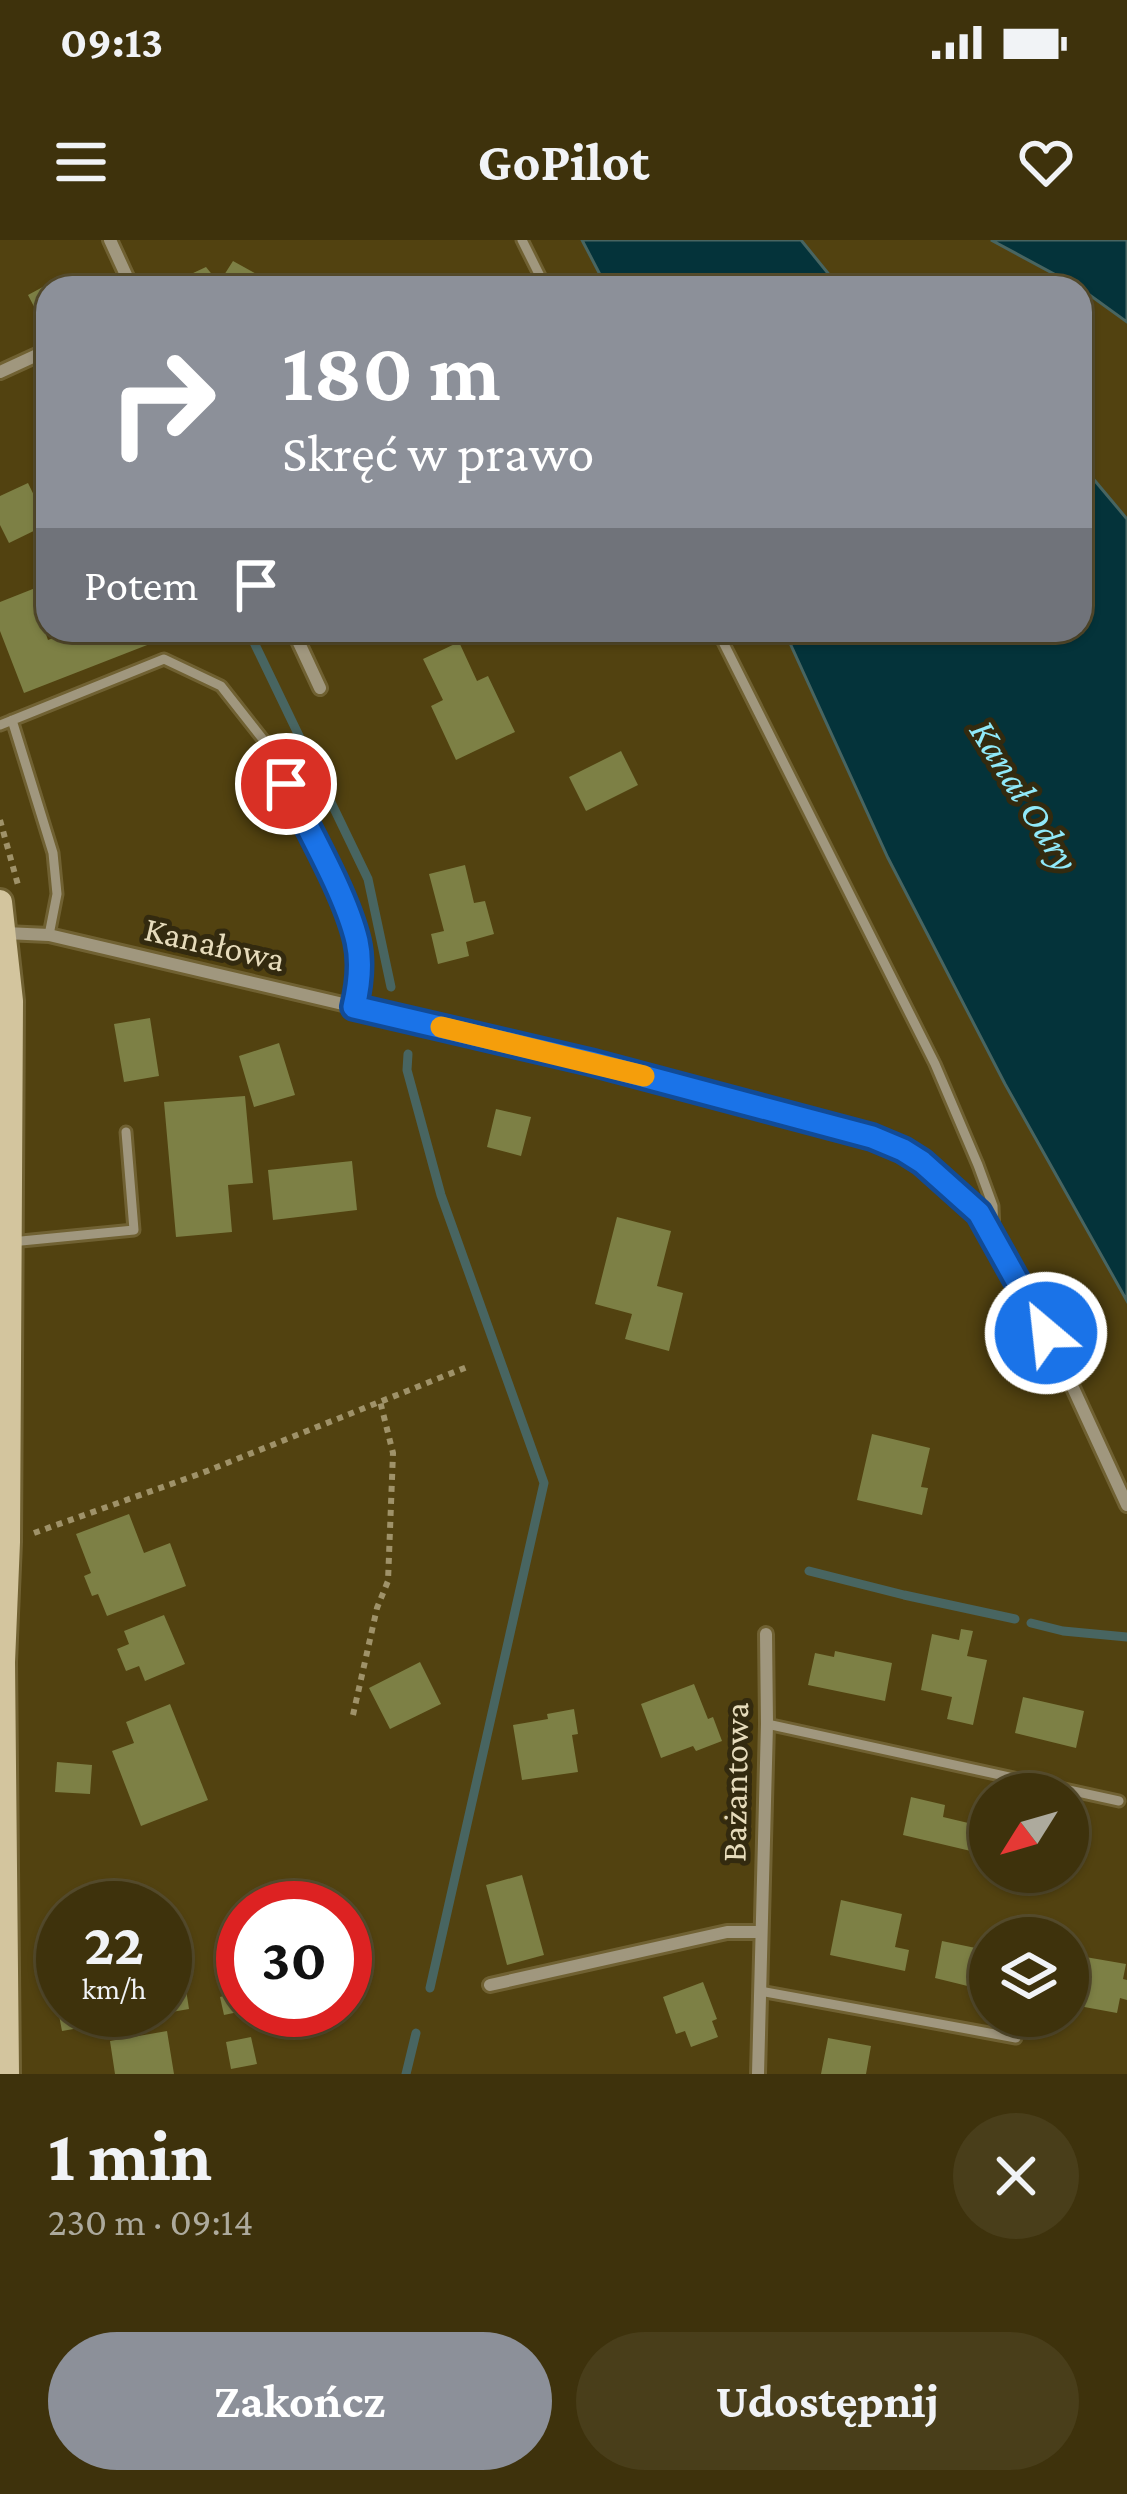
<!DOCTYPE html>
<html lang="pl">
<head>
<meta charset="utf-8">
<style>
  :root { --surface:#3e320c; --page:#493e1a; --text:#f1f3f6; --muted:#adaa9d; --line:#574d2d; --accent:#8c9099 }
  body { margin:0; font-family:"Crimson Pro",serif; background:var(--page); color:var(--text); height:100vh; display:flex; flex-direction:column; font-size:45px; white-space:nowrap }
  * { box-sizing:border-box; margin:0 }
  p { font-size:39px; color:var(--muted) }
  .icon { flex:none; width:66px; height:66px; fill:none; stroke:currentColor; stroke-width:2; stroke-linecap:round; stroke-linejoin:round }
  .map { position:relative; height:1834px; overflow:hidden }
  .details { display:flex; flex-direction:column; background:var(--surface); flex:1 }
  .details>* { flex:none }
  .top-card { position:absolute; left:36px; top:36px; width:1056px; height:366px; border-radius:36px; box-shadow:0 3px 9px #0004,0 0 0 3px var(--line); background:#8c9099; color:#fff; overflow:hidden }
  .needle { width:78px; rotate:233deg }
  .controls { position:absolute; left:969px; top:1533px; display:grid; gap:24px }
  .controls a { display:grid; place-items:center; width:120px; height:120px; border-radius:50%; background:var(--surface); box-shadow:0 3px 9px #0004,0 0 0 3px var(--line); font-size:60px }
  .speed { position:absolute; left:36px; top:1641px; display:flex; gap:24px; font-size:60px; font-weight:700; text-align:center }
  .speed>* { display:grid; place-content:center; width:156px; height:156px; border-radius:50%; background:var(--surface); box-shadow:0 3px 9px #0004,0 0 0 3px var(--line); line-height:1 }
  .speed small { font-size:30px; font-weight:400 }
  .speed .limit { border:18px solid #d22; background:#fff; color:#111 }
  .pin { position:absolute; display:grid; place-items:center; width:102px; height:102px; color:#fff; margin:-51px; border:6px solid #fff; border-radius:50%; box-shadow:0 3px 12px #0007 }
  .me { position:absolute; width:132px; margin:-66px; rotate:332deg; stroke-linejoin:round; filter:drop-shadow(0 0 9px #0008) }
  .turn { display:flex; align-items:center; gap:42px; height:252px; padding:0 48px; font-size:54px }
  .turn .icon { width:156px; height:156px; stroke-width:2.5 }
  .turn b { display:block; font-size:84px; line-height:102px }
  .then { display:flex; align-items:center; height:114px; padding:0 48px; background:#0003; gap:24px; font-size:45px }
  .round { display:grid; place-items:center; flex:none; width:126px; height:126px; border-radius:63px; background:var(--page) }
  .overview { display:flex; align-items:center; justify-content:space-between; height:204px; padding:0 48px }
  h1 { font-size:72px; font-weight:700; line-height:90px }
  .button { display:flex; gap:24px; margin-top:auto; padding:24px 48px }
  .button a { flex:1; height:138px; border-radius:72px; background:var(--accent); color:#fff; font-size:48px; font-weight:700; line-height:138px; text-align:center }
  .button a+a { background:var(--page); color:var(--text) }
  .status { display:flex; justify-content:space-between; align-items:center; height:84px; padding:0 60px; background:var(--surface); direction:ltr }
  .status svg { height:33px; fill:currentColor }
  header { display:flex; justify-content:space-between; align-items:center; height:156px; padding:0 48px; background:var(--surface); font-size:54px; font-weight:700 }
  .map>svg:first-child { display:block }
  .water { fill:#04333a; stroke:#486561; stroke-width:3 }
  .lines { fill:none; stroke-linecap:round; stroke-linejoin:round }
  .stream { stroke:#486561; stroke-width:9 }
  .building { fill:#7d8045 }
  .service-casing { stroke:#706132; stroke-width:15 }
  .minor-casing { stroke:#706132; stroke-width:18 }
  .secondary-casing { stroke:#706132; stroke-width:30 }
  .path { stroke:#9f9269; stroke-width:6; stroke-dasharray:6 6; stroke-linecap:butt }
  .service { stroke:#a0977e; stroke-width:9 }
  .minor { stroke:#a0977e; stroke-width:12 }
  .secondary { stroke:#d3c59e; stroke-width:24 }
  .route-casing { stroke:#114b97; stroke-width:30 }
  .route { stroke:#1a73e8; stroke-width:21 }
  .slow { stroke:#f59e0b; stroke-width:21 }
  .labels { text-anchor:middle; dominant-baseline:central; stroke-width:10; stroke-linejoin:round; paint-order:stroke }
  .street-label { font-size:36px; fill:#e6dbbb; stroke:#332a0f }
  .water-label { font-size:39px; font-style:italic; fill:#90e9f9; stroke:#332a0f }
</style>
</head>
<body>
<div class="status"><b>09:13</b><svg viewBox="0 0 49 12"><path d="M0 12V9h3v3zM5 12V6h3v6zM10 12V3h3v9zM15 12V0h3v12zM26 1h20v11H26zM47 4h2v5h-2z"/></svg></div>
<header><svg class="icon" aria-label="menu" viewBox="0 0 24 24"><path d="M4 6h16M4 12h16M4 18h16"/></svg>GoPilot<svg class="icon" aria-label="heart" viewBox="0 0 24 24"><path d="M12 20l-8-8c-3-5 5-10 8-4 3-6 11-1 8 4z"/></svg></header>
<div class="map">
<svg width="1127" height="1834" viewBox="0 0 1127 1834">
  <rect width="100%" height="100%" fill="#524210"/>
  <path class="water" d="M582,0H801L840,48H607Z
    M991,0H1127V82L1080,48Z
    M1080,223L1127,279V1061L1005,844L888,618L784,390H1080Z"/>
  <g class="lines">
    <path class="stream" d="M248,390L368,639L391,747
      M408,814L407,830L441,955L544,1243L430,1748
      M809,1331L904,1355L1015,1379
      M1031,1383L1063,1391L1127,1397
      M406,1834L416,1793"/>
  </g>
  <path class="building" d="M233,21L271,42L267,48H179L176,41L206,27L219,43Z
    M52,42L56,48H48V86L45,88L28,55Z
    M28,243L48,284L9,303L0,285V256Z
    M48,343V384L43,386L48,400L73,390H177L178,393L24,453L0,391V362Z
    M459,402L477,441L488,436L515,492L456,520L431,466L443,460L423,419Z
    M621,511L638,545L586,571L569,537Z
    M465,625L474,663L485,661L494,694L466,702L469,716L438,724L431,694L444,691L429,634Z
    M150,778L159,836L124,842L114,784Z
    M279,803L295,855L254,867L239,816Z
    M245,856L253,943L228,945L232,992L176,997L164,862Z
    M496,869L531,877L521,916L487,907Z
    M352,921L357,970L273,980L268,930Z
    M617,977L671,991L657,1046L683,1053L669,1111L625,1099L632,1074L595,1064Z
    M872,1194L930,1208L921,1247L928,1248L922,1275L857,1260Z
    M129,1274L144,1313L170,1303L186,1346L107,1376L98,1354L92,1356L84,1336L91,1333L76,1294Z
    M164,1375L185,1424L145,1441L139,1426L126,1431L117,1409L129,1404L124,1391Z
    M961,1389L973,1391L967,1416L987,1420L973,1485L947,1479L952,1457L921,1450L932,1394L959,1400Z
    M835,1411L892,1423L885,1461L808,1445L815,1413L834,1417Z
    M420,1422L441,1464L390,1489L369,1448Z
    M694,1444L708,1479L713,1477L722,1501L696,1511L693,1506L661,1518L641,1464Z
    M1023,1457L1084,1471L1076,1508L1015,1493Z
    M170,1464L208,1560L141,1586L112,1511L134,1503L126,1482Z
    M574,1469L578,1494L572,1495L578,1532L522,1540L513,1485L548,1479L547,1474Z
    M57,1522L92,1525L90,1554L55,1552Z
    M911,1557L945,1565L943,1577L981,1586L975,1612L903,1595Z
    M522,1635L544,1715L507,1725L486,1645Z
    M841,1660L902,1674L895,1707L909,1710L905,1731L830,1715Z
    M942,1701L990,1711L988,1751L935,1738Z
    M1068,1714L1126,1724L1123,1739L1127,1740V1760L1120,1758L1117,1773L1068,1764Z
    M703,1742L717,1779L712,1781L718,1797L691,1807L685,1791L676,1794L663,1757Z
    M185,1743L189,1769L62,1791L57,1765L63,1764V1770H165V1746Z
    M243,1751V1771L224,1775L220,1757Z
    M167,1791L174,1834H115L110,1801Z
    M251,1797L257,1824L231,1829L226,1802Z
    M828,1798L871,1806L866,1834H821Z"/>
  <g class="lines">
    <g class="service-casing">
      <path id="service" d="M522,0L546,48
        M717,390L935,824L978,925L993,966L994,996
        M12,480L53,613L57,654L49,695
        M0,485L164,419L221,446L269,507L339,654L357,702L360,744L354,767
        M11,1002L134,990L126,892
        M767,1484L1119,1561
        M760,1751L1016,1798"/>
    </g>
    <g class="minor-casing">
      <path id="minor" d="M110,0L132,48
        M0,132L48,110
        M293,390L320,448
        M5,693L49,695L590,822L872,897L903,910L922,922L979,973L1063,1126L1127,1265
        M490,1745L727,1692H761
        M758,1834L767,1484L766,1394"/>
    </g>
    <g class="secondary-casing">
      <path id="secondary" d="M0,662L11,761L8,1302L3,1422L7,1834"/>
    </g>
    <path class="path" d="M0,580L18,645
      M34,1293L202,1233L467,1127
      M353,1475L377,1368L388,1341L393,1213L380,1161"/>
    <use href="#service" class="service"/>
    <use href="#minor" class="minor"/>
    <use href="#secondary" class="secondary"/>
  </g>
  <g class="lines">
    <g class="route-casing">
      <path id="route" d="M286,544C308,589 346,654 357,701C362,723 359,746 354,767L590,822L872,897L903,910L922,922L979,973L1046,1093"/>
    </g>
    <use href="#route" class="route"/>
    <path class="slow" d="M441,787L644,836"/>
  </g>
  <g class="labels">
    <g class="street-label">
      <text transform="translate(215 704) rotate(13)">Kanałowa</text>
      <text transform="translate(735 1542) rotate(-89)">Bażantowa</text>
    </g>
    <g class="water-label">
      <text transform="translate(1025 555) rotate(58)">Kanał Odry</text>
    </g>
  </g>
</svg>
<div class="controls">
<a><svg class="needle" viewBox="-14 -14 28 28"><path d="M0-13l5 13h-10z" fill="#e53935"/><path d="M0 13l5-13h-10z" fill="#adaa9d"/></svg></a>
<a><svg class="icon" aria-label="layers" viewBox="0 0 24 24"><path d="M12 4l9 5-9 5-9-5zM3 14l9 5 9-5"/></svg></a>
</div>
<div class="speed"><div>22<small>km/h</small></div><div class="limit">30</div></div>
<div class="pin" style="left:286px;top:544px;background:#d93025"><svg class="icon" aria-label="arrive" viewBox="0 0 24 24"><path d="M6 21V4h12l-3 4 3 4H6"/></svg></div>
<svg class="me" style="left:1046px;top:1093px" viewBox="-20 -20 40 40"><circle r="17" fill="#1a73e8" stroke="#fff" stroke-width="3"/><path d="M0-11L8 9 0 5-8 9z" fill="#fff"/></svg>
<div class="top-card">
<div class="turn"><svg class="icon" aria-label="right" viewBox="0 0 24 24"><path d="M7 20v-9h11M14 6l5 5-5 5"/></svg><div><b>180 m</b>Skręć w prawo</div></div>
<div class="then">Potem<svg class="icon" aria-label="arrive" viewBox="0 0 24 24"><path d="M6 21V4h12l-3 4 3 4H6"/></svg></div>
</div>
</div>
<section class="details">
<div class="overview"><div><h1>1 min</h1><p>230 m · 09:14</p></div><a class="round"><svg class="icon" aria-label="close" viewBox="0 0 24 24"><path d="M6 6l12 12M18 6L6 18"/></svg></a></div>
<div class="button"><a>Zakończ</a><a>Udostępnij</a></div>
</section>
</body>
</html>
